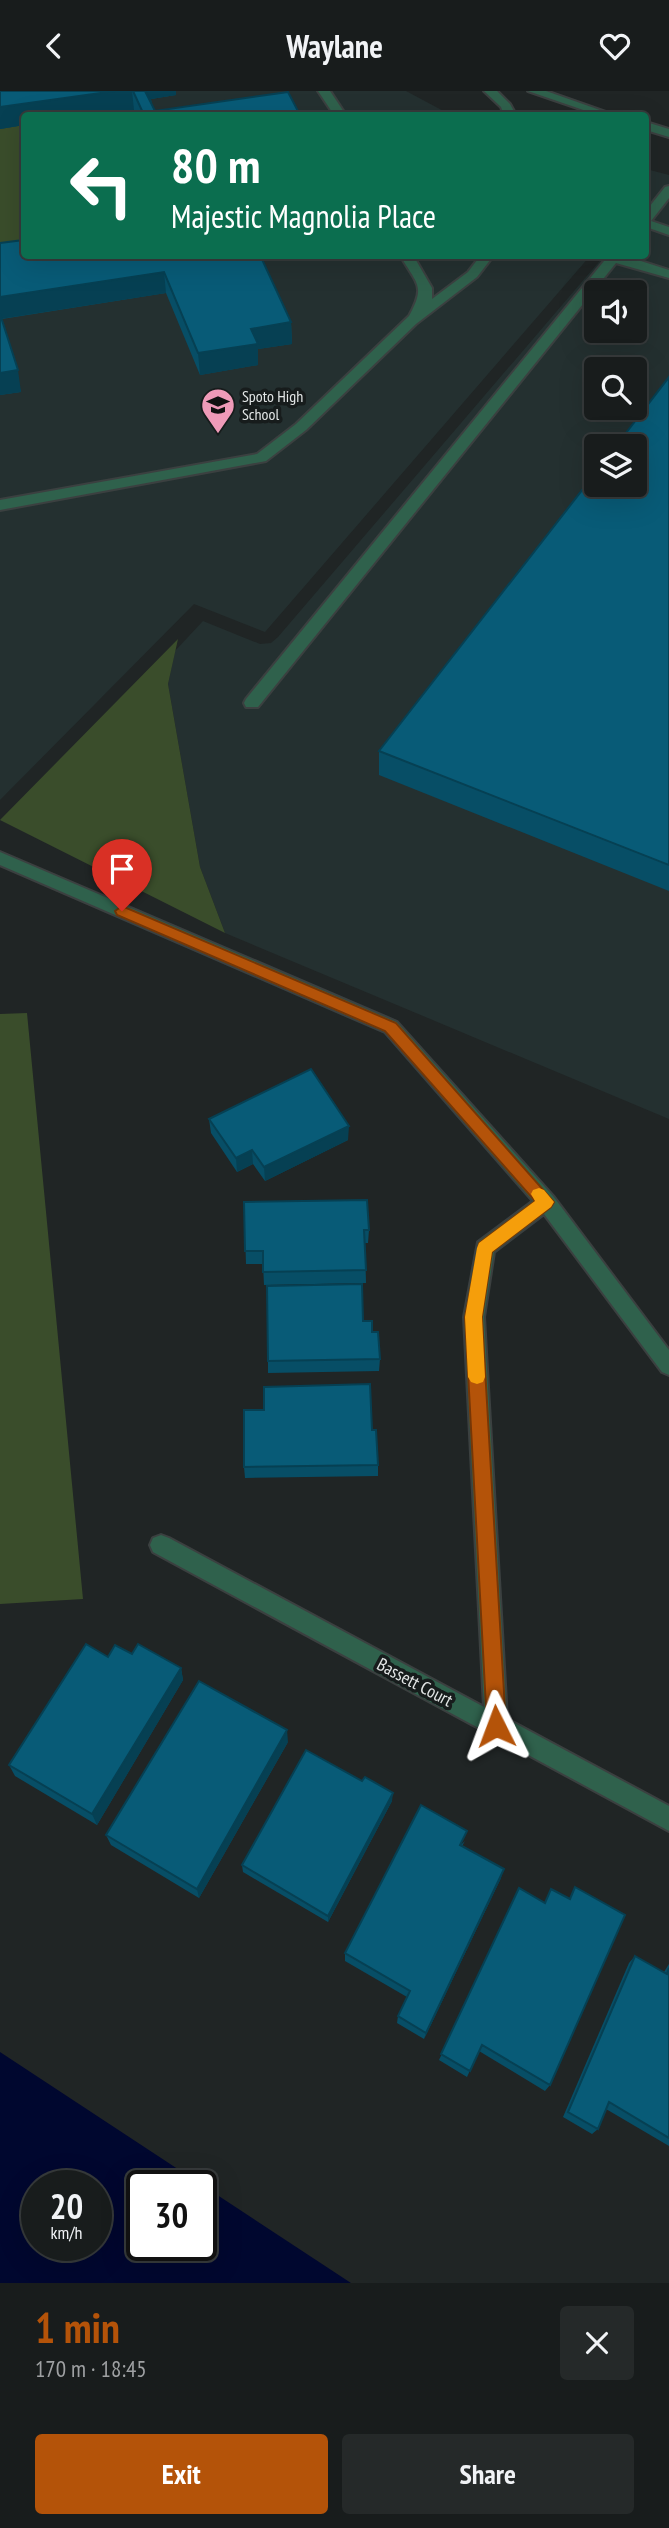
<!DOCTYPE html>
<html lang="en">
<head>
<meta charset="utf-8">
<style>
  :root { --surface:#181c1c; --page:#252929; --text:#f1f3f6; --muted:#9fa1a3; --line:#363a3b; --accent:#b45309 }
  body { margin:0; font-family:"PT Sans Narrow",sans-serif; background:var(--page); color:var(--text); height:100vh; display:flex; flex-direction:column; font-size:26px; white-space:nowrap }
  * { box-sizing:border-box; margin:0 }
  p { font-size:23px; color:var(--muted) }
  .icon { flex:none; width:38px; height:38px; fill:none; stroke:currentColor; stroke-width:2; stroke-linecap:round; stroke-linejoin:round }
  .map { position:relative; height:2192px; overflow:hidden }
  .sheet { display:flex; flex-direction:column; background:var(--surface); flex:1 }
  .sheet>* { flex:none }
  .banner { position:absolute; left:21px; top:21px; width:628px; height:147px; border-radius:7px; box-shadow:0 7px 28px #0002,0 0 0 2px var(--line); background:#0b6e4f; color:#fff; overflow:hidden }
  .controls { position:absolute; left:584px; top:189px; display:grid; gap:14px }
  .controls a { display:grid; place-items:center; width:63px; height:63px; border-radius:7px; background:var(--surface); box-shadow:0 7px 28px #0002,0 0 0 2px var(--line); font-size:35px }
  .speed { position:absolute; left:21px; top:2079px; display:flex; gap:14px; font-size:35px; font-weight:700; text-align:center }
  .speed>* { display:grid; place-content:center; width:91px; height:91px; border-radius:50%; background:var(--surface); box-shadow:0 7px 28px #0002,0 0 0 2px var(--line); line-height:1 }
  .speed small { font-size:18px; font-weight:400 }
  .speed .limit { border:4px solid #111; border-radius:10px; background:#fff; color:#111 }
  .pin { position:absolute; display:grid; place-items:center; width:60px; height:60px; color:#fff; margin:-72px -30px; border-radius:50% 50% 50% 0; rotate:-45deg; box-shadow:0 0 7px #0007 }
  .pin .icon { rotate:45deg }
  .me { position:absolute; width:77px; margin:-38px; rotate:357deg; stroke-linejoin:round; filter:drop-shadow(0 0 5px #0008) }
  .turn { display:flex; align-items:center; gap:24px; height:147px; padding:0 35px; font-size:32px }
  .turn .icon { width:91px; height:91px; stroke-width:2.5 }
  .turn b { display:block; font-size:49px; line-height:60px }
  .round { display:grid; place-items:center; flex:none; width:74px; height:74px; border-radius:7px; background:var(--page) }
  .overview { display:flex; align-items:center; justify-content:space-between; height:119px; padding:0 35px }
  h1 { font-size:42px; font-weight:700; line-height:52px; color:var(--accent) }
  .action { display:flex; gap:14px; margin-top:auto; padding:14px 35px }
  .action a { flex:1; height:80px; border-radius:7px; background:var(--accent); color:#fff; font-size:28px; font-weight:700; line-height:80px; text-align:center }
  .action a+a { background:var(--page); color:var(--text) }
  header { display:flex; justify-content:space-between; align-items:center; height:91px; padding:0 35px; background:var(--surface); font-size:32px; font-weight:700 }
  .map>svg:first-child { display:block }
  .built { fill:#243030; fill-rule:evenodd }
  .green { fill:#3a4d2b }
  .water { fill:#00072f; fill-rule:evenodd }
  .lines { fill:none; stroke-linecap:round; stroke-linejoin:round }
  .service-casing { stroke:#3b4040; stroke-width:4 }
  .minor-casing { stroke:#3b4040; stroke-width:4 }
  .tertiary-casing { stroke:#3b4040; stroke-width:4 }
  .service { fill:#2f614c; fill-rule:evenodd }
  .minor { fill:#2f614c; fill-rule:evenodd }
  .tertiary { fill:#2f614c; fill-rule:evenodd }
  .wall { fill:#074e66 }
  .shaded-wall { fill:#064053 }
  .building { fill:#085b77; stroke:#064053; stroke-width:2 }
  .route { fill:#b45309; stroke:#753606; stroke-width:2 }
  .slow { fill:#f59e0b }
  .labels { text-anchor:middle; dominant-baseline:central; stroke-width:7; stroke-linejoin:round; paint-order:stroke }
  .far-poi-label { font-size:16px; fill:#e3e6e6; stroke:#171c1c; text-anchor:start }
  .street-label { font-size:18px; fill:#e3e6e6; stroke:#171c1c }
</style>
</head>
<body>
<header><svg class="icon" aria-label="back" viewBox="0 0 24 24"><path d="M15 5l-7 7 7 7"/></svg>Waylane<svg class="icon" aria-label="heart" viewBox="0 0 24 24"><path d="M12 20l-8-8c-3-5 5-10 8-4 3-6 11-1 8 4z"/></svg></header>
<div class="map">
<svg width="669" height="2192" viewBox="0 0 669 2192">
  <rect width="100%" height="100%" fill="#202525"/>
  <path class="built" d="M0,0H406L451,24H24V164L590,165L265,541L194,513L0,709Z
    M646,78L669,84V1028L225,842L200,776L168,593L175,560L203,530L260,553L271,552L278,546L604,165L646,164V109L649,100L646,97ZM597,201H635V240H597ZM597,278H635V317H597ZM597,355H635V394H597Z"/>
  <path class="green" d="M24,34V164L0,174V38Z
    M178,548L168,593L200,776L225,842L0,729Z
    M27,922L83,1508L0,1513V923Z"/>
  <path class="water" d="M0,1961L351,2192H0ZM37,2095H96V2154H37ZM142,2095H201V2154H142Z"/>
  <g class="lines">
    <g class="service-casing">
      <path id="service" d="M318,0H330L346,24H334Z
        M484,0H497L510,13L516,24H504L501,16Z
        M669,95V107L651,130L669,136V144L646,136V120L665,96Z
        M400,164H413L432,197V208L468,181L481,164H494L477,186L416,233L306,339L266,370L0,419V409L257,363L296,333L409,225C426,194 417,194 400,164Z
        M609,164H622L669,179V187L616,172L258,616H246L244,612L246,608Z"/>
    </g>
    <g class="minor-casing">
      <path id="minor" d="M0,761L397,931L553,1105L669,1259V1284L662,1281L544,1123L494,1161L484,1226L507,1628L669,1715V1740L153,1461L150,1454L153,1447L161,1444L169,1447L484,1616L464,1226L478,1151L533,1110L385,941L0,774Z"/>
    </g>
    <g class="tertiary-casing">
      <path id="tertiary" d="M528,0H546L614,24H598Z
        M646,31L669,38V46L646,39Z"/>
    </g>
    <use href="#service" class="service"/>
    <use href="#minor" class="minor"/>
    <use href="#tertiary" class="tertiary"/>
  </g>
  <path class="wall" d="M0,0H176V4L151,8L152,14L155,20L300,24H136L134,19L93,24H24V34L0,38Z
    M0,152L260,164L291,231L292,253L258,258V274L200,284L166,202L2,228L21,301L0,304Z
    M669,286V800L379,684V660Z
    M209,1028L348,1049L265,1090L253,1073L237,1081L211,1042Z
    M244,1111L369,1139L368,1152H365L366,1192L264,1194L263,1173H246Z
    M363,1230L372,1241L380,1268L379,1280L268,1282V1270Z
    M372,1339L378,1374V1385L245,1387L244,1376Z
    M132,1563L181,1577L183,1589L97,1734L15,1685L9,1674L108,1566Z
    M288,1651L199,1807L111,1754L106,1744Z
    M362,1690L392,1710L328,1831L243,1781L242,1774Z
    M465,1750L462,1755L501,1787L424,1948L397,1932L398,1925L407,1906L345,1870V1862Z
    M519,1797L550,1994L545,2000L479,1960L467,1986L439,1969Z
    M635,1865L664,1881L669,1873V2055L606,2018L598,2038L592,2043L563,2026L629,1872Z"/>
  <path class="shaded-wall" d="M115,0H132L134,19L93,24H24V34L0,38V16Z
    M144,0H176V4L151,8L152,16Z
    M164,181L166,202L0,228V206Z
    M291,231L292,253L258,258V274L200,284L198,262L251,238Z
    M18,279L21,301L0,304V282Z
    M349,1035L348,1049L265,1090L264,1076Z
    M252,1059L253,1073L237,1081L236,1067Z
    M181,1577L183,1589L97,1734L92,1723Z
    M287,1639L288,1651L199,1807L197,1798Z
    M393,1702L392,1710L328,1831V1825Z
    M504,1778L501,1787L424,1948L426,1942Z"/>
  <path class="building" d="M0,0H115L0,16Z
    M133,0H145L155,20L288,1L300,24H144Z
    M24,149V164H260L291,231L251,238L258,253L198,262L164,181L0,206V152Z
    M0,223L18,279L0,282Z
    M669,286V774L379,660L597,380V394H635V355H616Z
    M311,978L349,1035L264,1076L252,1059L236,1067L209,1028Z
    M367,1109L369,1139H364L366,1179L263,1181V1160H245L244,1111Z
    M362,1193L363,1230H372V1241H378L380,1268L268,1270L267,1195Z
    M370,1293L372,1339H376L378,1374L244,1376V1319H264V1296Z
    M86,1553L108,1566L115,1554L132,1563L138,1553L181,1577L92,1723L9,1674Z
    M199,1590L287,1639L197,1798L106,1744Z
    M306,1659L362,1690L365,1686L393,1702L328,1825L242,1774Z
    M421,1714L467,1740L460,1754L504,1778L426,1942L398,1925L410,1900L345,1862Z
    M575,1796L625,1824L550,1994L482,1954L470,1980L441,1963L519,1797L545,1812L551,1798L570,1808Z
    M635,1865L667,1883L669,1877V2047L609,2011L598,2038L568,2021Z"/>
  <path class="route" d="M122,815L396,932L554,1111L551,1116L492,1161L482,1226L506,1635L503,1642L496,1645L490,1642L487,1635L465,1226L479,1152L535,1110L385,940L117,824L115,820Z"/>
  <path class="slow" d="M539,1097L544,1099L554,1111L551,1116L492,1161L482,1226L485,1286L483,1291L477,1293L471,1291L468,1286L465,1226L477,1157L479,1152L535,1110L531,1103L533,1099Z"/>
  <defs>
    <g id="school-pin" transform="scale(1.75)"><path d="M0 17L-7.5 6A9.5 9.5 0 1 1 7.5 6Z" fill="#ef9ab8" stroke="#171c1c"/><path d="M0-5L7-2L0 1L-7-2ZM-4 1L0 2.5L4 1V4Q0 6-4 4Z" fill="#111"/></g>
  </defs>
  <g fill-rule="evenodd">
    <use href="#school-pin" x="218" y="314"/>
  </g>
  <g class="labels">
    <g class="far-poi-label">
      <text x="242" y="305">Spoto High<tspan x="242" dy="18">School</tspan></text>
    </g>
    <g class="street-label">
      <text transform="translate(415 1591) rotate(28)">Bassett Court</text>
    </g>
  </g>
</svg>
<div class="controls">
<a><svg class="icon" aria-label="sound" viewBox="0 0 24 24"><path d="M4 9h4l5-4v14l-5-4H4zM17 9q2 3 0 6"/></svg></a>
<a><svg class="icon" aria-label="search" viewBox="0 0 24 24"><circle cx="10" cy="10" r="6"/><path d="M15 15l6 6"/></svg></a>
<a><svg class="icon" aria-label="layers" viewBox="0 0 24 24"><path d="M12 4l9 5-9 5-9-5zM3 14l9 5 9-5"/></svg></a>
</div>
<div class="speed"><div>20<small>km/h</small></div><div class="limit">30</div></div>
<div class="pin" style="left:122px;top:820px;background:#d93025"><svg class="icon" aria-label="arrive" viewBox="0 0 24 24"><path d="M6 21V4h12l-3 4 3 4H6"/></svg></div>
<svg class="me" style="left:496px;top:1635px" viewBox="-20 -20 40 40"><path d="M0-17L14 15 0 8-14 15z" fill="#b45309" stroke="#fff" stroke-width="4"/></svg>
<div class="banner">
<div class="turn"><svg class="icon" aria-label="left" viewBox="0 0 24 24"><path d="M17 20v-9H6M10 6l-5 5 5 5"/></svg><div><b>80 m</b>Majestic Magnolia Place</div></div>
</div>
</div>
<section class="sheet">
<div class="overview"><div><h1>1 min</h1><p>170 m · 18:45</p></div><a class="round"><svg class="icon" aria-label="close" viewBox="0 0 24 24"><path d="M6 6l12 12M18 6L6 18"/></svg></a></div>
<div class="action"><a>Exit</a><a>Share</a></div>
</section>
</body>
</html>
